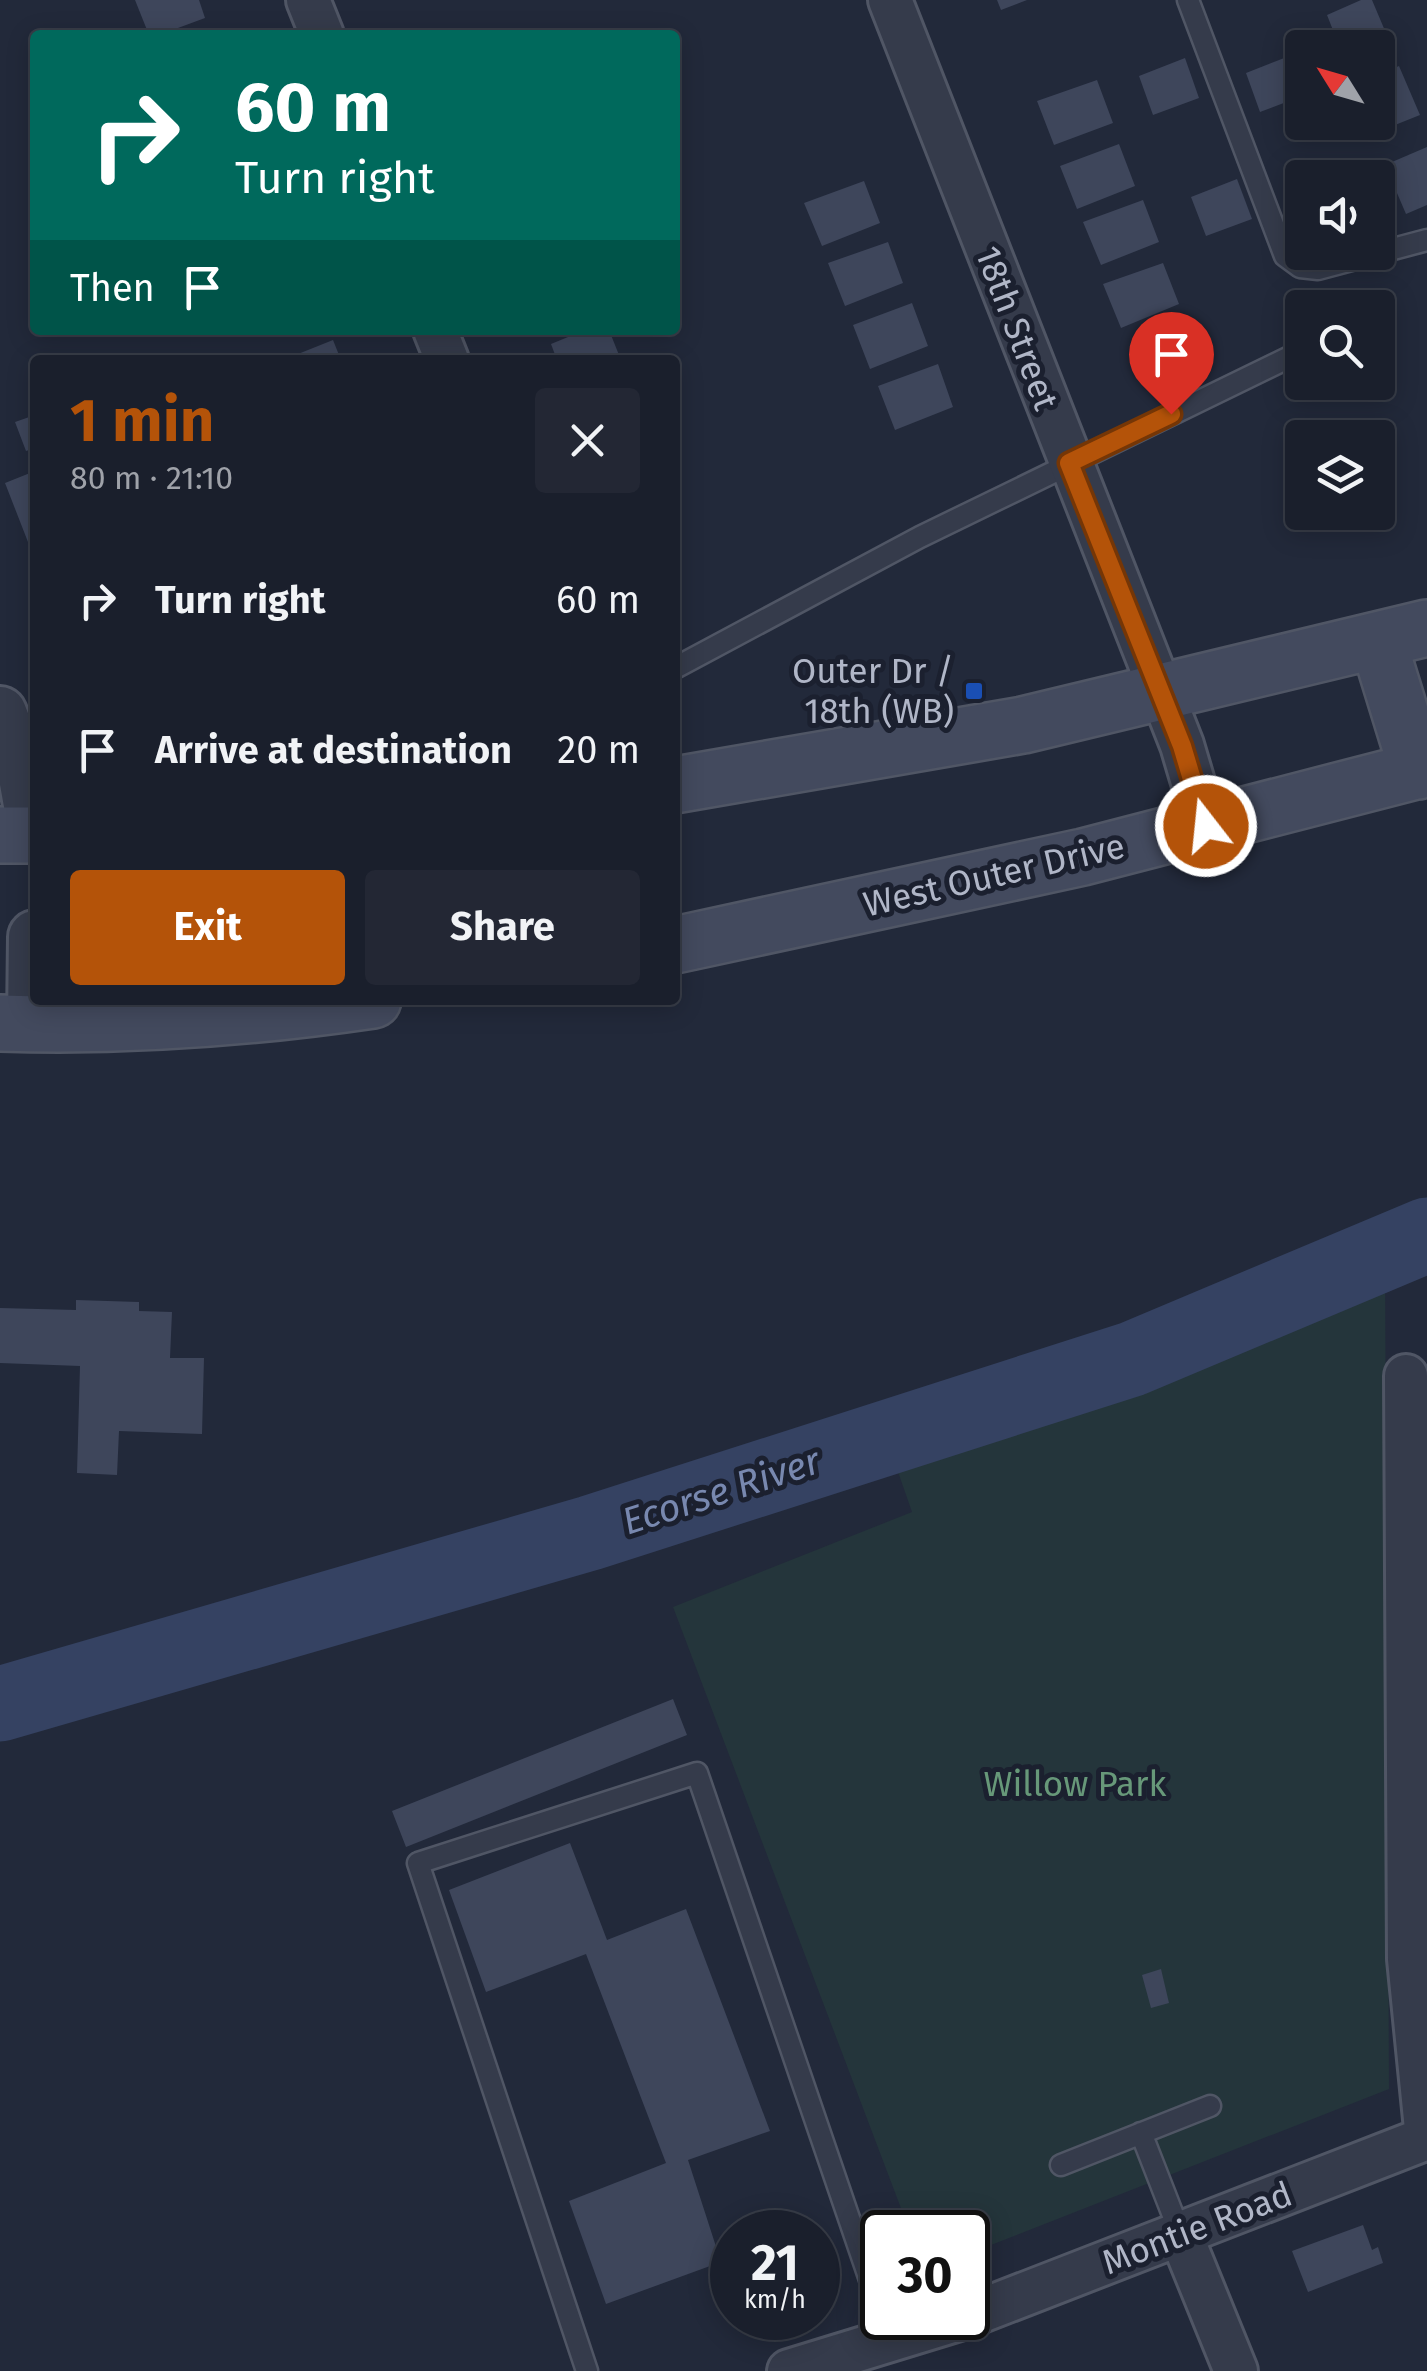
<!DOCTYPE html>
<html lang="en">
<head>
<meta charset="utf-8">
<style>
  :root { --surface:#1a1f2c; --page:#232734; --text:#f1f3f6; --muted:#9fa2a9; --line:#383d48; --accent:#b45309 }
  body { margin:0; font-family:"Fira Sans",sans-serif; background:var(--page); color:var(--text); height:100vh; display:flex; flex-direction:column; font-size:38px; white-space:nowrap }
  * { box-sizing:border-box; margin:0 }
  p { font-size:32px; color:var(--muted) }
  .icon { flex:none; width:55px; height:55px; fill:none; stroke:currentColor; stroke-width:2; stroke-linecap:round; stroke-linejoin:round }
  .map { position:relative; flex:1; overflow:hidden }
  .drawer { position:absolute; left:30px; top:355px; width:650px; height:650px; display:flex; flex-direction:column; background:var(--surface); border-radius:10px; box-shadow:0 5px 25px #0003,0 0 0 2px var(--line) }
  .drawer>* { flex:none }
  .guide { position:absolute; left:30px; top:30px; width:650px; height:305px; border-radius:10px; box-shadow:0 5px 25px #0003,0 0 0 2px var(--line); background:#00695c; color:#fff; overflow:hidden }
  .needle { width:65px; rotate:307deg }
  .controls { position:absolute; left:1285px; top:30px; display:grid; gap:20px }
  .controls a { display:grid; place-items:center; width:110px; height:110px; border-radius:10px; background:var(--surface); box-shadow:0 5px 25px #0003,0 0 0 2px var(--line); font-size:50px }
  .speed { position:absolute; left:710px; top:2210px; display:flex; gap:20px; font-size:50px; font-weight:700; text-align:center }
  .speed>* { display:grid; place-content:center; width:130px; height:130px; border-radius:50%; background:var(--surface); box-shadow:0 5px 25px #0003,0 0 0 2px var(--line); line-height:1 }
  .speed small { font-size:25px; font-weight:400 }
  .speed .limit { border:5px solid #111; border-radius:15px; background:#fff; color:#111 }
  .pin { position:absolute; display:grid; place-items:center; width:85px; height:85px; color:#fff; margin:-102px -42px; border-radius:50% 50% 50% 0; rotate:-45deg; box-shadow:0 0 10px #0007 }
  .pin .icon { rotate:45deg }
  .me { position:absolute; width:110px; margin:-55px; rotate:344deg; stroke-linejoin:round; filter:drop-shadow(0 0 8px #0008) }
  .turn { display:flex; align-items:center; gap:35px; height:210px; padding:0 40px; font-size:45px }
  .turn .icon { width:130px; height:130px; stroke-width:2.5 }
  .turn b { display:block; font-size:70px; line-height:85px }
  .then { display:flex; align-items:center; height:95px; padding:0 40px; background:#0003; gap:20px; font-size:38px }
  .round { display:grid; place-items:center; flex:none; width:105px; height:105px; border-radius:10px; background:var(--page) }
  .head { display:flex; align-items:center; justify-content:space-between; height:170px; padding:0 40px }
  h1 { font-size:60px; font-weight:700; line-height:75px; color:var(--accent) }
  .primary-button { display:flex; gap:20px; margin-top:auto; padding:20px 40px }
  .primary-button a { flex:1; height:115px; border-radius:10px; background:var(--accent); color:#fff; font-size:40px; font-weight:700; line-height:115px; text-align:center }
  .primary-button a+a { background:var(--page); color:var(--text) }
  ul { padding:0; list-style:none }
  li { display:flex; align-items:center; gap:30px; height:150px; padding:0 40px }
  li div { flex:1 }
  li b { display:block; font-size:38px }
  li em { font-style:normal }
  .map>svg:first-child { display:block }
  .green { fill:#24353b }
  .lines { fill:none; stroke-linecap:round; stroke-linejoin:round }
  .river { stroke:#354262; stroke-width:75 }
  .building { fill:#3e465b }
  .service-casing { stroke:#505665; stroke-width:25 }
  .minor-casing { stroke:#505665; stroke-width:48 }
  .tertiary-casing { stroke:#505665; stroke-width:58 }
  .secondary-casing { stroke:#505665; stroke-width:60 }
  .service { stroke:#353b4b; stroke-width:20 }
  .minor { stroke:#353b4b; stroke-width:42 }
  .tertiary { stroke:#353b4b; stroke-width:52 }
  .secondary { stroke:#434a5e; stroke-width:55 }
  .route-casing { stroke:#753606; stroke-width:25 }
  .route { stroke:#b45309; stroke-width:18 }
  .transit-dot { fill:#1a4fb4; stroke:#1b202f; stroke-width:4 }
  .labels { text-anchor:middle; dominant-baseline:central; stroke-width:10; stroke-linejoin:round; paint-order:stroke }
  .street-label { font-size:35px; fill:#b0b6c7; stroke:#1b202f }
  .poi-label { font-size:35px; fill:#b0b6c7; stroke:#1b202f; text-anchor:end }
  .park-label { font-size:35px; fill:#679879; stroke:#1b202f }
  .water-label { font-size:38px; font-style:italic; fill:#7888af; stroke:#1b202f }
</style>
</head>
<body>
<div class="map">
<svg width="1427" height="2371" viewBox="0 0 1427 2371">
  <rect width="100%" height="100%" fill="#22293a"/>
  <path class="green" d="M1385,1261L1389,2089L968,2254V2232H910L673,1607L912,1512L889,1446Z"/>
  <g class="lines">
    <path class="river" d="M0,1704L590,1533L1132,1359L1427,1235"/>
  </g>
  <path class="building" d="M135,0H199L205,18L159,35H149Z
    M997,0H1027L1001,10Z
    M1361,0H1372L1391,45L1378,51V48H1340L1327,15Z
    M1292,55L1302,84V96L1260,112L1246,73Z
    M1185,58L1199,98L1153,115L1139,76Z
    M1399,66L1420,115L1375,133L1371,122H1378V75Z
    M1097,80L1113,123L1054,145L1037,101Z
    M1119,144L1135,186L1077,209L1060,166Z
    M1427,147V205L1406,214L1385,165Z
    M1237,179L1252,219L1206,236L1191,197Z
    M864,181L880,223L822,246L804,203Z
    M1143,200L1159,242L1101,265L1083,222Z
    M888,242L903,283L845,306L828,263Z
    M1163,263L1179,304L1121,328L1103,284Z
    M912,303L928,346L870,369L853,325Z
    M585,330H609L621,360H557L551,344Z
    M333,340L341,360H283Z
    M938,364L953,407L895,430L878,386Z
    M35,415V448L26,451L15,422Z
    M35,471V560L5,483Z
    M76,1300L139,1302V1311L172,1312L170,1358H204L202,1434L119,1431L117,1475L77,1473L80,1366L0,1363V1308L76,1310Z
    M673,1699L687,1735L406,1847L392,1811Z
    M570,1843L607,1940L686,1909L770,2131L688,2160L721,2262L606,2304L569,2201L666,2163L586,1954L486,1992L449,1890Z
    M1161,1969L1169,2003L1151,2008L1142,1975Z
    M1363,2225L1372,2250L1378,2247L1383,2263L1308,2292L1292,2251Z"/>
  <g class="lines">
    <g class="service-casing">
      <path id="service" d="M1188,0L1285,256L1300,267L1318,269L1427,240
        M675,668L920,537L1302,351
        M1141,2133L1180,2233
        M1061,2165L1210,2106
        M587,2371L418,1863L697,1773L882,2315"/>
    </g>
    <g class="minor-casing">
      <path id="minor" d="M308,0L322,35
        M890,0L1182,745L1206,826
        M435,330L447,360
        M1406,1376L1409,1959L1427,2139
        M1180,2233L1236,2371
        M968,2316L1427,2138
        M789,2371L962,2318"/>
    </g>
    <g class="tertiary-casing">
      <path id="tertiary" d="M0,713L25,777L35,832
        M34,1024L35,937"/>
    </g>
    <g class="secondary-casing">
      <path id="secondary" d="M1378,641L1418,771
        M675,785L1023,725L1427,628
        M0,835H35
        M675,945L1083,857L1427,768
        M0,1023C124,1027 250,1018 373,1000"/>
    </g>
    <use href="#service" class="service"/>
    <use href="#minor" class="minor"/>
    <use href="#tertiary" class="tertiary"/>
    <use href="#secondary" class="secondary"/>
  </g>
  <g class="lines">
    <g class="route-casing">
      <path id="route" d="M1171,414L1069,463L1182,746L1206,826"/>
    </g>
    <use href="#route" class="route"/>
  </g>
  <rect class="transit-dot" x="964" y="681" width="20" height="20" rx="5"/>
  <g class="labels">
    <g class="street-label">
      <text transform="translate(1017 328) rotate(69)">18th Street</text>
      <text transform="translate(994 875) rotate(-13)">West Outer Drive</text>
      <text transform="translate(1197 2228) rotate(-21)">Montie Road</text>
    </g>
    <g class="poi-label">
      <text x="954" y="671">Outer Dr /<tspan x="954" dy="40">18th (WB)</tspan></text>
    </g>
    <g class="park-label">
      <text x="1075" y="1784">Willow Park</text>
    </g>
    <g class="water-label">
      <text transform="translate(721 1491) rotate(-18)">Ecorse River</text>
    </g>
  </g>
</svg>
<div class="controls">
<a><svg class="needle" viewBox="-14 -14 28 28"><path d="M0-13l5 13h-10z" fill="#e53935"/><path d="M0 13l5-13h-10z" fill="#9fa2a9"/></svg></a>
<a><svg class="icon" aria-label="sound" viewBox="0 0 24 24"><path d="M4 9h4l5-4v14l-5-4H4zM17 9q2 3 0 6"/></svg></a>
<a><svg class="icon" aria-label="search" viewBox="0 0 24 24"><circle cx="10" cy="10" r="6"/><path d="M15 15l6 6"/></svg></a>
<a><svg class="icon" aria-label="layers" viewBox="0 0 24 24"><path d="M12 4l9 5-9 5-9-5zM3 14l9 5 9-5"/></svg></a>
</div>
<div class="speed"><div>21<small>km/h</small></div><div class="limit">30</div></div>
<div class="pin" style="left:1171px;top:414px;background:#d93025"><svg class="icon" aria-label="arrive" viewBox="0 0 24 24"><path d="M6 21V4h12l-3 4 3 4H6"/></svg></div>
<svg class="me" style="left:1206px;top:826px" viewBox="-20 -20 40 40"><circle r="17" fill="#b45309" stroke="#fff" stroke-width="3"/><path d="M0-11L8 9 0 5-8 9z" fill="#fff"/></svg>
<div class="guide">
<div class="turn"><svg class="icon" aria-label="right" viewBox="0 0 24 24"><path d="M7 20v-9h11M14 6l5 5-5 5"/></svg><div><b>60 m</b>Turn right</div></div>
<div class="then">Then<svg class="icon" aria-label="arrive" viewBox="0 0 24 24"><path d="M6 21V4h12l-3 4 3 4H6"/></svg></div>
</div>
<section class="drawer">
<div class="head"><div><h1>1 min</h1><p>80 m · 21:10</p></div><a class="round"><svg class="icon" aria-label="close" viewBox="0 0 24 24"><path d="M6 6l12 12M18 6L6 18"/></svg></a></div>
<ul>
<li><svg class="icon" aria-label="right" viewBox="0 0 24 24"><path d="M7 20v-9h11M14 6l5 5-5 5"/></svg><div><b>Turn right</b></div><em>60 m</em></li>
<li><svg class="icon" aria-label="arrive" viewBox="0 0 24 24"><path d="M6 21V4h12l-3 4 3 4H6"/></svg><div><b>Arrive at destination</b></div><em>20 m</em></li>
</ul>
<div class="primary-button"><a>Exit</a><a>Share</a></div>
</section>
</div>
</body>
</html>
